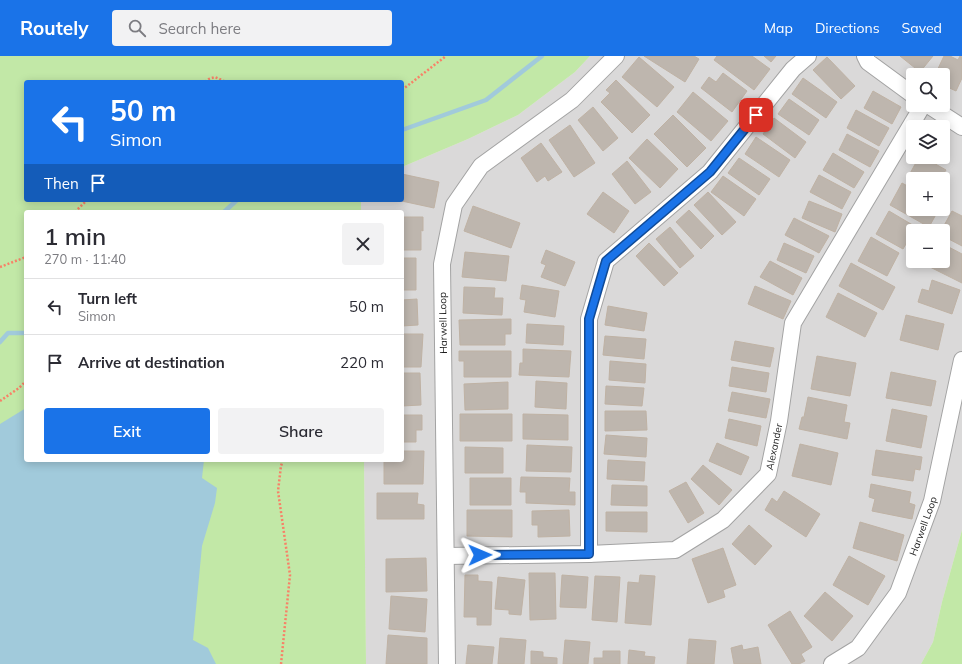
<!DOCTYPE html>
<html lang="en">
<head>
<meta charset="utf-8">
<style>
  :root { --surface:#fff; --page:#f2f2f3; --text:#2b2b33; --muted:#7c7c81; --line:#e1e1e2; --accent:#1a73e8 }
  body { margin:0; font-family:Mulish,sans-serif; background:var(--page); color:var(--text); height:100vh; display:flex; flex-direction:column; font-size:15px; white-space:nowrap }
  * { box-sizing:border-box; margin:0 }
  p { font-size:13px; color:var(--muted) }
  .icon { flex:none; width:22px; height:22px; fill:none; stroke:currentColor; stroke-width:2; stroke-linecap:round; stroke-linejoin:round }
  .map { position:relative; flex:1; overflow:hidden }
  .sheet { position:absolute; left:24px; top:154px; width:380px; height:252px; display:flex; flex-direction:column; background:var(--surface); border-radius:4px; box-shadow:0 2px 10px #0003 }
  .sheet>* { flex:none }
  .banner { position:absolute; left:24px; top:24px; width:380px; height:122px; border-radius:4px; box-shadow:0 2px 10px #0003; background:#1a73e8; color:#fff; overflow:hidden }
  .controls { position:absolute; left:906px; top:12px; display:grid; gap:8px }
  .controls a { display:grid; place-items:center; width:44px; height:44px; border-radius:4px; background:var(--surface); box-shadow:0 2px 10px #0003; font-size:20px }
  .pin { position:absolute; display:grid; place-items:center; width:34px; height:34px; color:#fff; margin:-17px; border-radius:8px; box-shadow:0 2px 6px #0006 }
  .me { position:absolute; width:44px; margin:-22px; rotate:89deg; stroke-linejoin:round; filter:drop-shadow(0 0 3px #0008) }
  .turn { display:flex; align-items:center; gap:14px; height:84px; padding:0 20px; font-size:18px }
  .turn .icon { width:52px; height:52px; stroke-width:2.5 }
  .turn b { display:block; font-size:28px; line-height:34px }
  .then { display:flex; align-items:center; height:38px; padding:0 20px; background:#0003; gap:8px; font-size:15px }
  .round { display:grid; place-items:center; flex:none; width:42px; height:42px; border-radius:4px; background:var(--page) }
  .headline { display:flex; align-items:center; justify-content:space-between; height:68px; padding:0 20px }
  h1 { font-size:24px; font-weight:600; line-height:30px }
  .primary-button { display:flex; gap:8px; margin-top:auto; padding:8px 20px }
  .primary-button a { flex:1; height:46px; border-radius:4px; background:var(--accent); color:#fff; font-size:16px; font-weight:600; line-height:46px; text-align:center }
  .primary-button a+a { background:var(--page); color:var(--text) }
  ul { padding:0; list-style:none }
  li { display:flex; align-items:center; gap:12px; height:56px; padding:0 20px; border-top:1px solid var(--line) }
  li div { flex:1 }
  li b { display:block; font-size:15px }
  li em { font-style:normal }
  header { display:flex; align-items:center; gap:24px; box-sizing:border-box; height:56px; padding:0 20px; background:var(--accent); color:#fff }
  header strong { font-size:19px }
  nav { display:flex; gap:22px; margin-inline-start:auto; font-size:14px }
  .search { width:280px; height:36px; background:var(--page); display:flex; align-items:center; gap:10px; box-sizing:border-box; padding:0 14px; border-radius:4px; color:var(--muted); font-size:15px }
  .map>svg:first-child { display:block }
  .residential { fill:#dad9d9; fill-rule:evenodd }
  .grass { fill:#c2e8a7 }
  .water { fill:#a1cadb }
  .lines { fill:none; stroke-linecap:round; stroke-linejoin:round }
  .stream { stroke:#a1cadb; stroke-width:4.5 }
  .building { fill:#beb6ae; stroke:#bfb2a4 }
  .minor-casing { stroke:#a3a3a3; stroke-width:18 }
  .path { stroke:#f88167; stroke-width:2.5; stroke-dasharray:2 2; stroke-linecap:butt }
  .minor { stroke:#fff; stroke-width:16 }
  .route-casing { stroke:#114b97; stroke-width:10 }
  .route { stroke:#1a73e8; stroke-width:7 }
  .labels { text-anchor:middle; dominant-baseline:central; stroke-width:3; stroke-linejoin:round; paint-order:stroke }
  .street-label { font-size:10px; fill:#1c1c1c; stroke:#fff }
</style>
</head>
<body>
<header>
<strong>Routely</strong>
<div class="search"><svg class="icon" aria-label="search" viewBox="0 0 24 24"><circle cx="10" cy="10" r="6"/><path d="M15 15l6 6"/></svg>Search here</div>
<nav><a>Map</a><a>Directions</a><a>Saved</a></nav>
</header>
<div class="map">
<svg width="962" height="608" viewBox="0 0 962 608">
  <rect width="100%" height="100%" fill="#edeae1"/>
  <path class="residential" d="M590,0H962V474L942,546L933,586L921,608H366L364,404H402V156H361V144H402V111L468,83L518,59L575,16ZM913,19H943V49H913ZM913,71H943V101H913ZM913,123H943V153H913ZM913,175H943V205H913Z"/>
  <path class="grass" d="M0,0H590L575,16L518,59L468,83L402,111V26H26V144H361V156H26V404H364L366,608H0Z
    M962,474V608H921L933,586L942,546Z"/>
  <path class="water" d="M26,352V404H204L202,422L217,432L215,447L202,490L193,584L208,592L216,608H0V368Z"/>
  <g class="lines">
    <path class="stream" d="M402,74L486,44L542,0
      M224,156L237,144
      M0,286L8,277H26"/>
  </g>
  <path class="building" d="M644,0H694L699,3L685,26Z
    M717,0H752L770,13L754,34L714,4Z
    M764,0H776L771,6Z
    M900,0H933L920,16Z
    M944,0H950L958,4L960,0L962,1V22L956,35L943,29V19H935Z
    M639,1L674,31L657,51L622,21Z
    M827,1L855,30L841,43L813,14Z
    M723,17L747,35L732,56L701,32L709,21L716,26Z
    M803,22L837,46L826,62L792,38Z
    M616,24L650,59L632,77L601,46L610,37L606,34Z
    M873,35L901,51L892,68L864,52Z
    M693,36L728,65L711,85L677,56Z
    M789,43L819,64L809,79L778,58Z
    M593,51L618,82L603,95L578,64Z
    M856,54L889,72L879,90L847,72Z
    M673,59L706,92L687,111L654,78Z
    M774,62L806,86L795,102L763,78Z
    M570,69L595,107L574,121L549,84Z
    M847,78L879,95L870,111L839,94Z
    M756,81L790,104L779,121L745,98Z
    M647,83L678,113L660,132L629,102Z
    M541,87L562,116L548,125L545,120L537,126L521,102Z
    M833,97L864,116L854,132L823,114Z
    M919,101H923L946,114L940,123H913V126L907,123Z
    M739,102L770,123L759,139L728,117Z
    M627,105L651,136L635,148L612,118Z
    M402,118L439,126L434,152L397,144H402Z
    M819,119L851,136L842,153L810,136Z
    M723,120L756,143L744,160L711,136Z
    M902,127L913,133V153H939L929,171L890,149Z
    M603,136L629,155L614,177L587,158Z
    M708,136L736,166L722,179L694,149Z
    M809,145L842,158L835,176L802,162Z
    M473,150L520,167L511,192L464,175Z
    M689,154L714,180L701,193L676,166Z
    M889,155L916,171L903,193L876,178Z
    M952,155L962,160V190L943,180V175H941Z
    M402,161H423V175L421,174V194H402Z
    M794,162L829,180L819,197L785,179Z
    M670,171L694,200L680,212L656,183Z
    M871,181L899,197L887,220L858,205Z
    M649,187L678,217L664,230L636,200Z
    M784,187L814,200L806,217L777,204Z
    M943,188L962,198V227L924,208L925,205H943Z
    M546,194L575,206L565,230L541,221L546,209L541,207Z
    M465,196L509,200L506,225L462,221Z
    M402,202H416V234H402Z
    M770,205L802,222L793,239L760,221Z
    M851,207L895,231L883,254L839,230Z
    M932,224L960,234L952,258L918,246L922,233L929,235Z
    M522,229L559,235L555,261L524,256L526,244L520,243Z
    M755,230L791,245L783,263L748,248Z
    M464,231L495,232L494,242H503L502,259L463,257Z
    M838,237L877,257L865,281L826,261Z
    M417,243L418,269L402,270V244Z
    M608,250L647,257L644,275L605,269Z
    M906,259L944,268L938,294L900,284Z
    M511,263V278H505V289H460L459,264Z
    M527,268L564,270L563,289L526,287Z
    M402,278H423L421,311H402Z
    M605,280L646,283L644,303L603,299Z
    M735,285L774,292L770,311L731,304Z
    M523,293L571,295L569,321L519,319L520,307H523Z
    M459,295H511V321H464V305H459Z
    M817,300L856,307L850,340L811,333Z
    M610,305L646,308L645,327L609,324Z
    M732,311L769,317L766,336L729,330Z
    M891,316L936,325L931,350L886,342Z
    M402,317H420L421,349L402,350Z
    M536,325L567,327L566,353L535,351Z
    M508,326V353L465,354L464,328Z
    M606,330L644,332L642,350L605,348Z
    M732,336L770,343L766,362L728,355Z
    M808,341L847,349L844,366L850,367L847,383L799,373L802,361H804Z
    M892,353L927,360L921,392L886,385Z
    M605,355H646L647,374L605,375Z
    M460,358H512V385H460Z
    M523,358L568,359V384L523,383Z
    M402,359H422V374H416V386H402Z
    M729,363L761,370L757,390L725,382Z
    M606,379L647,382L646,401L604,398Z
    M717,387L749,401L741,419L709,405Z
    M800,388L838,397L831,429L792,420Z
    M527,389L572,391L571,416L526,415Z
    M465,391L503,392V417H465Z
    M876,394L922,401L920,414L915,413L913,425L872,419Z
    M402,395H424L423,428H384V404H402Z
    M608,404L645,406L644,425L607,423Z
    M703,409L732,434L719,449L691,423Z
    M521,421L570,422L569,436H575V449L526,447V436H520Z
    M470,422H511V449H470Z
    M686,426L704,457L688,467L669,435Z
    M871,428L911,436L909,447L915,449L912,463L872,455L875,443L869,441Z
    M612,429L647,430V450L611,449Z
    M784,435L820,458L806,481L765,454L772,442L777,446Z
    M377,437H418L417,448L424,449V463H377Z
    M467,454H512V481L467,480Z
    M569,454L570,480L538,481V469H532V455Z
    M606,456H647V476L606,475Z
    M860,466L904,479L897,505L853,492Z
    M749,469L772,490L755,509L732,488Z
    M723,492L736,529L723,534L725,541L708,547L692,503Z
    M849,500L885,520L868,549L833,529Z
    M426,502L427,535L386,536V503Z
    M529,517H555L556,563L530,564Z
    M465,519H478V525L492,526L491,569H477V561H464Z
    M562,519L588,521L586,552L560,551Z
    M640,519L655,520L651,569L625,567L628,526L639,527Z
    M595,520L620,521L617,566L592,564Z
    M498,521L525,524L521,559L509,558V554L495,553Z
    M825,536L853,560L832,585L804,560Z
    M391,540L427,543L425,576L389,573Z
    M790,555L812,591L801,598L805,605L799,608H792L768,569Z
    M388,579L427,582V608H386Z
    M500,582L526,584L524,608H498Z
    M689,583L716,585L714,608H687Z
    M565,584L590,586L588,608H563Z
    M468,589L494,591L492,608H466Z
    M742,589L743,594L758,591L761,608H734L731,592Z
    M629,594L645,596L644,600L655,601L654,608H628Z
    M531,595L543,596V601L557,602V608H531Z
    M603,595H620V608H594V602H603Z"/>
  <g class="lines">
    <g class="minor-casing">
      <g id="minor">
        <path d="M865,0L868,6L913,39"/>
        <path d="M928,49L962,71"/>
        <path d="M589,498V263L606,205L710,116L793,13L808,0"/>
        <path id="s1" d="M446,500L589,498L675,494L723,464L768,418L779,365L793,267L923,49"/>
        <path d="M447,608L442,208L454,149L481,110L572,44L616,0"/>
        <path id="s2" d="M832,608L858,592L898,537L932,445L962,304"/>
      </g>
    </g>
    <path class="path" d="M205,26L209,23L215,21L226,26
      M402,34L446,0
      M75,156L87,144
      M0,211L26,201
      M0,345L19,332L26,325
      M281,608L290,519L278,435L281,410L283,404"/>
    <use href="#minor" class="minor"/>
  </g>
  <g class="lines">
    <g class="route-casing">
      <path id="route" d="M480,499L589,498V263L606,205L710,116L756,59"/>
    </g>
    <use href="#route" class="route"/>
  </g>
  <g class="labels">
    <g class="street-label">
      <text transform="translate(443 267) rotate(-91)">Harwell Loop</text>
      <text stroke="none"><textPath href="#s1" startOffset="378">Alexander</textPath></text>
      <text stroke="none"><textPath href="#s2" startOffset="170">Harwell Loop</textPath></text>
    </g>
  </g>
</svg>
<div class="controls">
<a><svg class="icon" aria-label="search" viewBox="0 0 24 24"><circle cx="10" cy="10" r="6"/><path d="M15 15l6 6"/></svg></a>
<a><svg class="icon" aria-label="layers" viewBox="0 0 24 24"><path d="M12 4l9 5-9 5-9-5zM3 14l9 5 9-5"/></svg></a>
<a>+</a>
<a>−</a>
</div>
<div class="pin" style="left:756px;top:59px;background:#d93025"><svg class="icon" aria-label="arrive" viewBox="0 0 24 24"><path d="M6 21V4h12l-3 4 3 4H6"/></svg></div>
<svg class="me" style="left:480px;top:499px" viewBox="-20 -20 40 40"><path d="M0-17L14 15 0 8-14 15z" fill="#1a73e8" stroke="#fff" stroke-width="4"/></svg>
<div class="banner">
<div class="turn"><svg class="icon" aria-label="left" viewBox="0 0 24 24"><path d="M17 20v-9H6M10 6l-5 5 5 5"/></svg><div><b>50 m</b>Simon</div></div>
<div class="then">Then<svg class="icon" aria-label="arrive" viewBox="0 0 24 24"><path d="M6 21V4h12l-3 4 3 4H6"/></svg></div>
</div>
<section class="sheet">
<div class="headline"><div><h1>1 min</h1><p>270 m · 11:40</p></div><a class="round"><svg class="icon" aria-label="close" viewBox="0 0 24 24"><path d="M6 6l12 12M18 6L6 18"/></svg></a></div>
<ul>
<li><svg class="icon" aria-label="left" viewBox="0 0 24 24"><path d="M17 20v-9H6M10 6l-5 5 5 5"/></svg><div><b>Turn left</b><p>Simon</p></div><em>50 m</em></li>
<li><svg class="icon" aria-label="arrive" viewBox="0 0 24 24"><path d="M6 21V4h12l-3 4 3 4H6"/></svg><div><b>Arrive at destination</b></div><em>220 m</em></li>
</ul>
<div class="primary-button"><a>Exit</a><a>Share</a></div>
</section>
</div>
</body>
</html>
